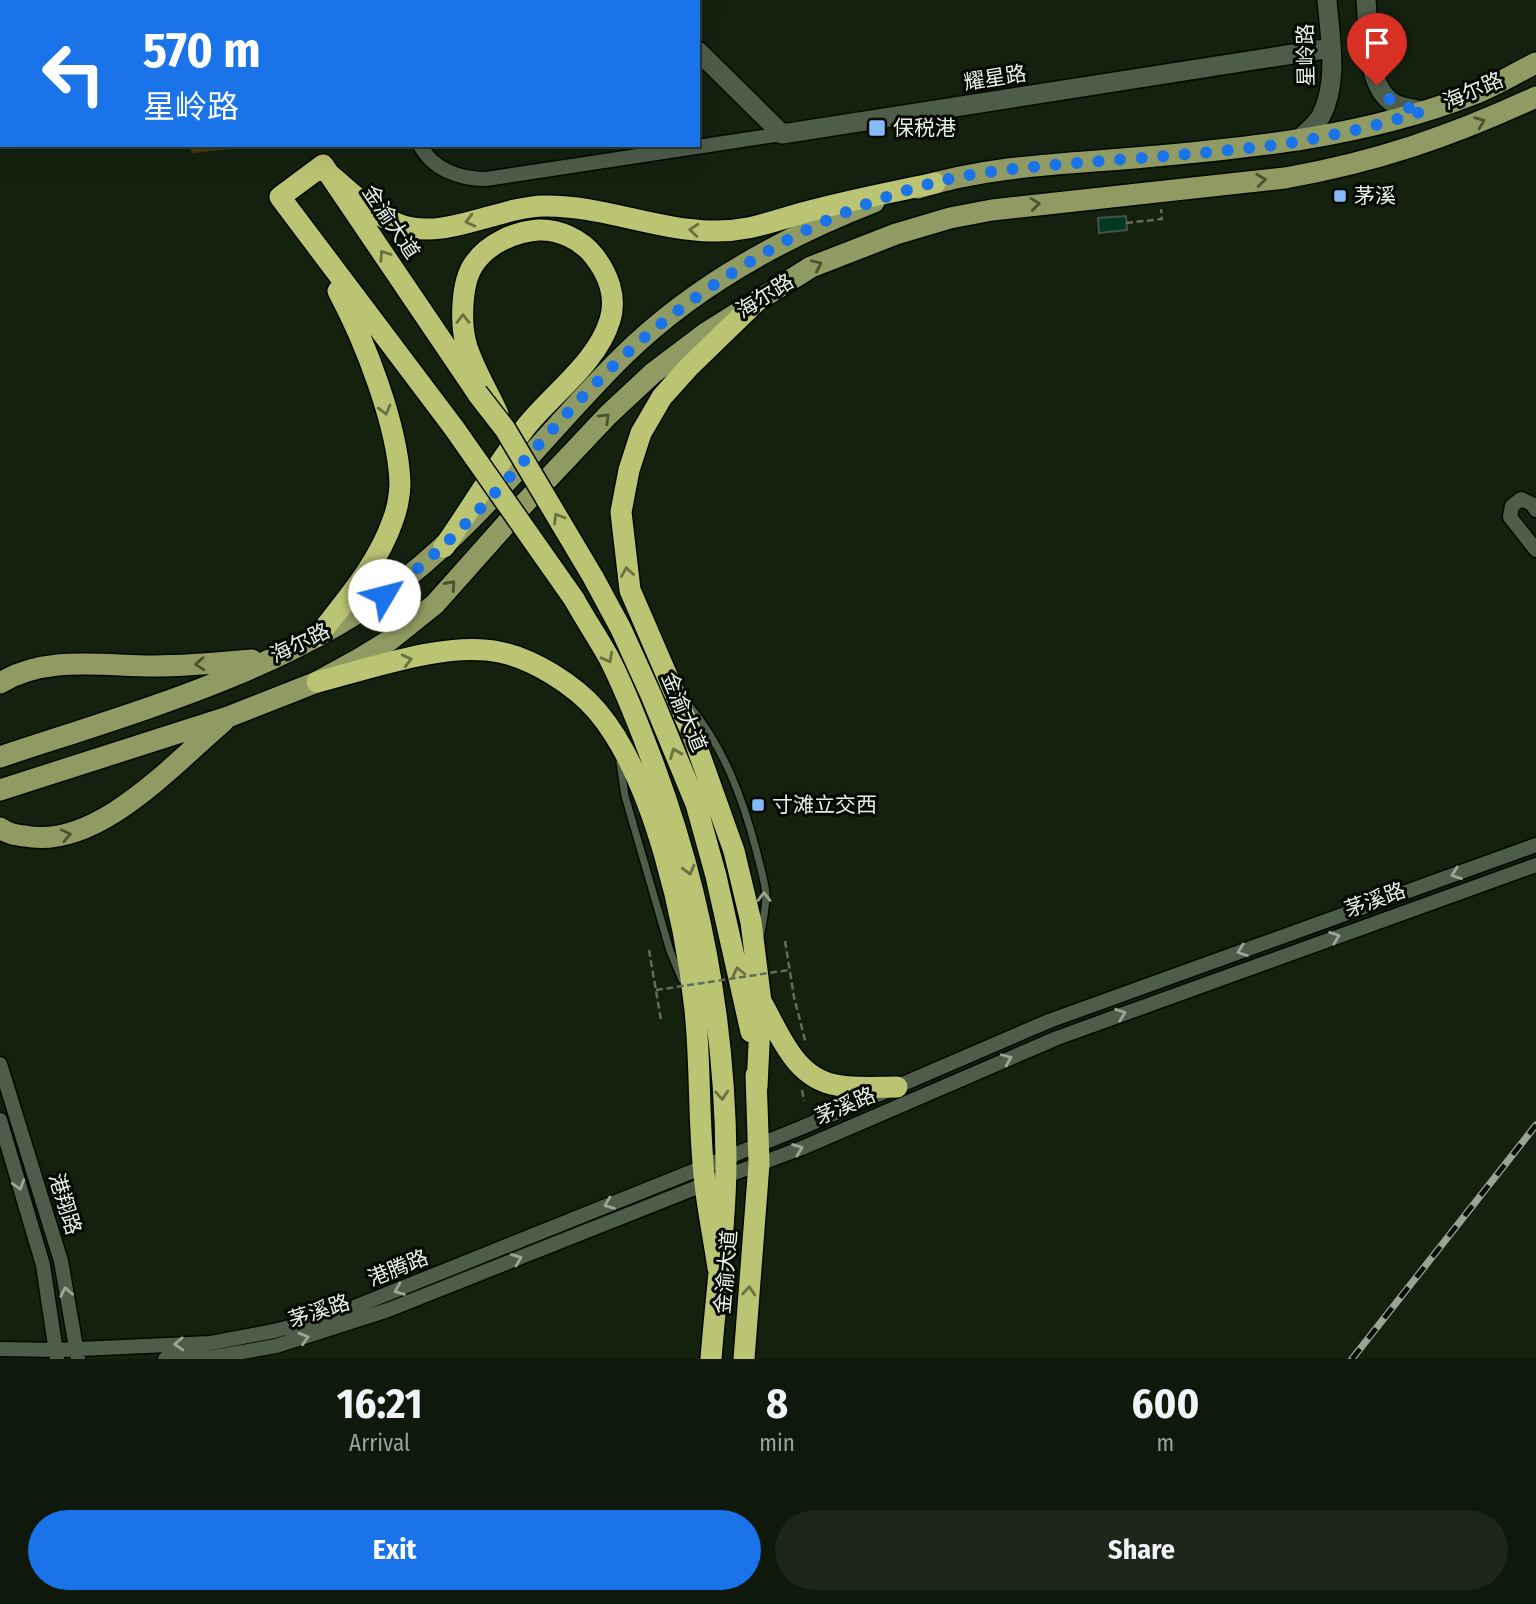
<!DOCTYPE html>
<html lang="en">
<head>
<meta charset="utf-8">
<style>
  :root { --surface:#0f190b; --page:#1d2619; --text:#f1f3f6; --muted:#9ba09d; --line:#2f382c; --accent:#1a73e8 }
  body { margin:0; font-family:"Fira Sans Condensed","Noto Sans SC",sans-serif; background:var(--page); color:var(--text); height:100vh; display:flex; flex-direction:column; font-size:26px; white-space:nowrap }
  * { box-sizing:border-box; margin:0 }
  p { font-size:23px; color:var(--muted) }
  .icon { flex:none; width:38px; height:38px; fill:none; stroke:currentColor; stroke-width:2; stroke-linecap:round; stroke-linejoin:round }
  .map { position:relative; height:1359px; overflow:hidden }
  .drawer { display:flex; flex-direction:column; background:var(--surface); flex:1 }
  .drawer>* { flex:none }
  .banner { position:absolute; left:0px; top:0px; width:700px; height:147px; box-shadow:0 7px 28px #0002,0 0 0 2px var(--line); background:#1a73e8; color:#fff; overflow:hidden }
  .pin { position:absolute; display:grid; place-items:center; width:60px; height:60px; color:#fff; margin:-72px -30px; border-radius:50% 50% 50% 0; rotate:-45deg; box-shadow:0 0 7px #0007 }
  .pin .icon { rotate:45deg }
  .me { position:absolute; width:77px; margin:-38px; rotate:53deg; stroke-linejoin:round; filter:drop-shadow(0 0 5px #0008) }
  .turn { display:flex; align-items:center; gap:24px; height:147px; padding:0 28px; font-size:32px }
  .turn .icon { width:91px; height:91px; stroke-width:2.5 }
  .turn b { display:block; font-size:49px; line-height:60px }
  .eta { display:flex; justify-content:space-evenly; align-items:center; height:119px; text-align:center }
  .eta b { font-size:42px; font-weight:700; line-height:49px }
  .primary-button { display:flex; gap:14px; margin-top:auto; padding:14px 28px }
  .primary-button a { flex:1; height:80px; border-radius:42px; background:var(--accent); color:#fff; font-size:28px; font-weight:700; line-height:80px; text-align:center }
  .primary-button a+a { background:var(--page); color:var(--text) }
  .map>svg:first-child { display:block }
  .green { fill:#483b13 }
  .building { fill:#023923; stroke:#3e5649; stroke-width:2 }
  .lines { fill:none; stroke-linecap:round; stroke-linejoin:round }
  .lane-casing { stroke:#020a00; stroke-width:10 }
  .street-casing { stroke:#020a00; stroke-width:17 }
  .secondary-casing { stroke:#020a00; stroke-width:22 }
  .primary-casing { stroke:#020a00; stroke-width:24 }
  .highway-casing { stroke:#020a00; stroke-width:24 }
  .path { stroke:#606c5c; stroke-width:2.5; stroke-dasharray:7 3.5; stroke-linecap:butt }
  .lane { stroke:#4e5d49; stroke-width:7 }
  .street { stroke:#4e5d49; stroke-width:14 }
  .secondary { stroke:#4e5d49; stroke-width:19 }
  .primary { stroke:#8f9b62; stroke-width:21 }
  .highway { stroke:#bbc473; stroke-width:21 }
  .rail-casing { stroke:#9aa496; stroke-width:7 }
  .rail { stroke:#040903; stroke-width:4.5; stroke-dasharray:13; stroke-linecap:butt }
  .highway-bridge-casing { stroke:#020a00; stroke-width:24; stroke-linecap:butt }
  .path-bridge { stroke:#606c5c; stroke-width:2.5; stroke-dasharray:7 3.5; stroke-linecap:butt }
  .highway-bridge { stroke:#bbc473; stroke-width:21 }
  .oneway { stroke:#4a5232 }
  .oneway2 { stroke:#697041 }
  .oneway3 { stroke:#9ba797 }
  .route { stroke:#1a73e8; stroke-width:12; stroke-dasharray:0 21.6 }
  .poi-dot { fill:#85bbfb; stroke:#040903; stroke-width:2.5 }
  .labels { text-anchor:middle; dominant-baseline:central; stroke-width:6; stroke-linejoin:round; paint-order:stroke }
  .street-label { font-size:21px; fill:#e8f1e5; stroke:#040903 }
  .poi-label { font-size:21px; fill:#e8f1e5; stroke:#040903; text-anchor:start }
</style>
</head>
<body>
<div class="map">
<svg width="1536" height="1359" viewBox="0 0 1536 1359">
  <rect width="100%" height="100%" fill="#14210f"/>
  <path class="green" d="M211,0H357V2H210Z
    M189,145H272L192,153Z"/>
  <path class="building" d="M1126,216L1127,230L1099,233L1098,218Z"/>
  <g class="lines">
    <g class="lane-casing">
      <path id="lane" d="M688,704C724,747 743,799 757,853C760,867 765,881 766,895C766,908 763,920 761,933
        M620,763L625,796L670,951L682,980"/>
    </g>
    <g class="street-casing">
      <path id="street" d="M377,0L378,2
        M420,145C433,170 460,179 486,179L782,134
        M1536,510L1532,504L1521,499L1512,506L1510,517L1536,550
        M0,1064L61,1261L78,1359
        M0,1120L43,1265L57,1359
        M0,1349L57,1350L211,1343L274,1331L332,1316L803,1127L1049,1021L1536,845
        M165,1359L214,1357L276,1346L388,1310L705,1184L802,1148L1057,1038L1536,865"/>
    </g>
    <g class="secondary-casing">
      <path id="secondary" d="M665,0L666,2
        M1366,0C1369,30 1365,85 1393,103C1401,108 1415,109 1424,111
        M698,51L782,134L1331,48
        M1298,141C1305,133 1316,125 1321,116C1339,82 1330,37 1327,0"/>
    </g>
    <g class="primary-casing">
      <path id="primary" d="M918,188C987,166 1063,164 1135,158C1250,148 1365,137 1474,94C1495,86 1516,73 1536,63
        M0,683C46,655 102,666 154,666C187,666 219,663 252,660
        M0,757C135,712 293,669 405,579C486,515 549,429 623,356C693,287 784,237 874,202
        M0,790L228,717L317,682L359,659L390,640L435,604L524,504L608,415L653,373L706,333L811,267L896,234L950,218L992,210L1285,178C1376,162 1452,136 1536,97
        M0,828C8,834 16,835 25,836C97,850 172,765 223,722"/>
    </g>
    <g class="highway-casing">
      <path id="highway" d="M329,174C350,191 373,215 398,224C443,242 497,207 544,206C601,205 655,230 712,231C751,232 774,220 810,211C851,200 893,192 935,183
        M454,428L280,197L323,165L476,391
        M444,547C471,508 496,466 525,428C552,394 597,363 610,320C617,297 608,274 594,256C581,239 558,229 538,230C514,232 487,244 474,264C461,282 460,325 467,347C474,369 488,392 498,414
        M593,577L621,629L651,695L696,804L716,876L751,1032
        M574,599C585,619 598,638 609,658C626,691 639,726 652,760C701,890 725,1020 726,1159C726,1224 716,1293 711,1359
        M318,636C346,600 378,564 393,520C397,510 400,494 400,483C398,426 365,341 338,291
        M317,682C369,669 446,641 499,652C532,658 575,685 597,711C654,778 686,923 695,1010C701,1067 698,1126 705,1184C708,1212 714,1240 718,1268
        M762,1003C780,1035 795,1078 836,1085C856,1089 877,1087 897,1087
        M757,1087L761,1002L751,922L734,851L693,736L630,590L621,512L629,470L641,433L662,397L689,367L758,300
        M744,1359L759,1164L756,1075"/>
    </g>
    <path class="path" d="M1126,223L1162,219L1161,209
      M785,941L794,997L806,1044
      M649,950L661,1020
      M802,1090L804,1101"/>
    <use href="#lane" class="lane"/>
    <use href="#street" class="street"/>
    <use href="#secondary" class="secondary"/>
    <use href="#primary" class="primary"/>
    <use href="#highway" class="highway"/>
    <g class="rail-casing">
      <path id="rail" d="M1352,1359L1536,1125"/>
    </g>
    <use href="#rail" class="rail"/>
    <g class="highway-bridge-casing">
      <path id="highway-bridge" d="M477,393L505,429L593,577
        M454,428L574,599"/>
    </g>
    <path class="path-bridge" d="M656,990L789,970"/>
    <use href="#highway-bridge" class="highway-bridge"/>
  </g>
  <defs><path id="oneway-chevron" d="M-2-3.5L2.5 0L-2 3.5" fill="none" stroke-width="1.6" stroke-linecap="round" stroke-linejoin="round" transform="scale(1.75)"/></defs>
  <g class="oneway">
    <use href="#oneway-chevron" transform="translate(1480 122) rotate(-22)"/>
    <use href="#oneway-chevron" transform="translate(1261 180) rotate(-6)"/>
    <use href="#oneway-chevron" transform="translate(1035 204) rotate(-7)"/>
    <use href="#oneway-chevron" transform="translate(817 265) rotate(-25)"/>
    <use href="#oneway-chevron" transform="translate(605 418) rotate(-45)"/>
    <use href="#oneway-chevron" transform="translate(451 585) rotate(-48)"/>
    <use href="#oneway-chevron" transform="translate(200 664) rotate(176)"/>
    <use href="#oneway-chevron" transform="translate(66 835) rotate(-12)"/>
  </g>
  <g class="oneway2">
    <use href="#oneway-chevron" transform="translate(470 221) rotate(166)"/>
    <use href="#oneway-chevron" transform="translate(694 230) rotate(-175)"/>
    <use href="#oneway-chevron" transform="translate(384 255) rotate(-124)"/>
    <use href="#oneway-chevron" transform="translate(463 319) rotate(-90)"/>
    <use href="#oneway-chevron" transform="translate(385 410) rotate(75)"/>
    <use href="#oneway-chevron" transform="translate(558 518) rotate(-121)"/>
    <use href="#oneway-chevron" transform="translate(627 572) rotate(-99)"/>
    <use href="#oneway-chevron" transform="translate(608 658) rotate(62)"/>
    <use href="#oneway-chevron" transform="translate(407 660) rotate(-14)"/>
    <use href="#oneway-chevron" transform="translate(675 753) rotate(-112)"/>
    <use href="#oneway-chevron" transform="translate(689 870) rotate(75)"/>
    <use href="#oneway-chevron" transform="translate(738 972) rotate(-103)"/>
    <use href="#oneway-chevron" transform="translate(722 1095) rotate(86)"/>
    <use href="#oneway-chevron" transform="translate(749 1291) rotate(-85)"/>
  </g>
  <g class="oneway3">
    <use href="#oneway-chevron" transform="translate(1456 874) rotate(160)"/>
    <use href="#oneway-chevron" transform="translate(764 897) rotate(-90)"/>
    <use href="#oneway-chevron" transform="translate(1335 937) rotate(-20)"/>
    <use href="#oneway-chevron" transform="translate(1242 951) rotate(160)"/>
    <use href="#oneway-chevron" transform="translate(1121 1014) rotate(-20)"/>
    <use href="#oneway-chevron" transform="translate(1007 1059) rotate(-23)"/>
    <use href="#oneway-chevron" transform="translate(798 1149) rotate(-21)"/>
    <use href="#oneway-chevron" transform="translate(19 1185) rotate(73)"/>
    <use href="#oneway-chevron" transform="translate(609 1204) rotate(158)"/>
    <use href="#oneway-chevron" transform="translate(517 1259) rotate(-22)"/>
    <use href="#oneway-chevron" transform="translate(399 1290) rotate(158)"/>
    <use href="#oneway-chevron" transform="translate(66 1292) rotate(-101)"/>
    <use href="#oneway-chevron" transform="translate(304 1338) rotate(-17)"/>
    <use href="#oneway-chevron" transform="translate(179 1344) rotate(177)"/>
  </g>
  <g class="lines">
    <path class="route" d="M384,595C477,528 542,431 626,354C672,311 727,274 782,243C828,217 881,197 932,183C974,172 1020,168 1063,164C1125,159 1187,155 1249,148C1308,142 1367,129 1424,111C1401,106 1391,105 1377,85"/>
  </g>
  <g class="poi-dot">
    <rect x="868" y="119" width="18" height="18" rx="3.5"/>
    <rect x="1333" y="189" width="14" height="14" rx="3.5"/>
    <rect x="751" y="798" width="14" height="14" rx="3.5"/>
  </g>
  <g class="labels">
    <g class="street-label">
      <text transform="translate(1306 55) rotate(-91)">星岭路</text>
      <text transform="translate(995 78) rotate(-9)">耀星路</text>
      <text transform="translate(1473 91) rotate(-23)">海尔路</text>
      <text transform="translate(391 222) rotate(56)">金渝大道</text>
      <text transform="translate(765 296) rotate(-32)">海尔路</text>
      <text transform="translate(300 643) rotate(-26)">海尔路</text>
      <text transform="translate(684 712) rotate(67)">金渝大道</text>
      <text transform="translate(1375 900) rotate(-20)">茅溪路</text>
      <text transform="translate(845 1106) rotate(-23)">茅溪路</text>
      <text transform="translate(65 1204) rotate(73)">港翔路</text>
      <text transform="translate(398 1268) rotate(-22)">港腾路</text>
      <text transform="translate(726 1272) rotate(-85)">金渝大道</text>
      <text transform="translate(319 1311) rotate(-18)">茅溪路</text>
    </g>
    <g class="poi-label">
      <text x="893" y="128">保税港</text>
      <text x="1354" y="196">茅溪</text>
      <text x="772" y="805">寸滩立交西</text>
    </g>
  </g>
</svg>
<div class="pin" style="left:1377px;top:85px;background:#d93025"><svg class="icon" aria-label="arrive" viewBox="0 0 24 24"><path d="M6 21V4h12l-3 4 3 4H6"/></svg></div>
<svg class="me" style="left:384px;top:595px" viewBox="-20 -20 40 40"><circle r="19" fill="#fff"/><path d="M0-13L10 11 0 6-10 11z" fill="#1a73e8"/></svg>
<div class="banner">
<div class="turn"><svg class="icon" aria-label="left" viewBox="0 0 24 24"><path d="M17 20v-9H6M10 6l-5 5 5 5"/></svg><div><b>570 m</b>星岭路</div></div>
</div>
</div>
<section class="drawer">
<div class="eta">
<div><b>16:21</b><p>Arrival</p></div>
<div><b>8</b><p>min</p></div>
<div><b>600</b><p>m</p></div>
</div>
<div class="primary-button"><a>Exit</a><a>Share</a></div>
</section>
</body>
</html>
